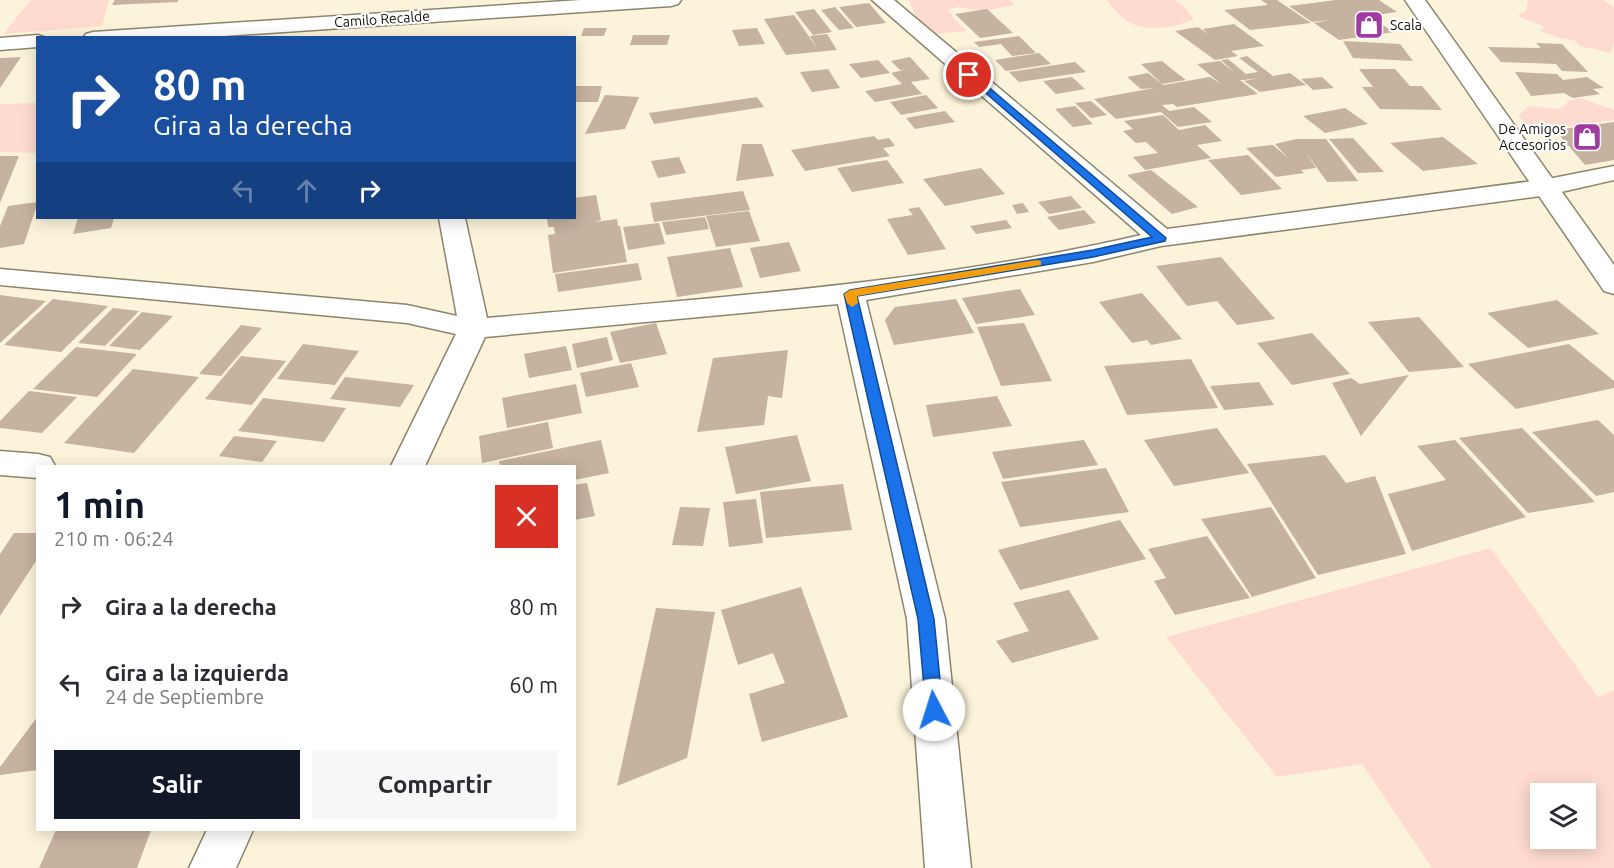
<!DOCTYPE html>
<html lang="es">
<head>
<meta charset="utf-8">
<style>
  :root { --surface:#fff; --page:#f7f7f7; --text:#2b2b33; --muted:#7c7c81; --accent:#111827 }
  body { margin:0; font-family:Ubuntu,sans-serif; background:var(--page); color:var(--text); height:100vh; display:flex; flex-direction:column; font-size:22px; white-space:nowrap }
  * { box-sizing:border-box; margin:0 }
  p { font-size:20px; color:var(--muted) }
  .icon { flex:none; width:33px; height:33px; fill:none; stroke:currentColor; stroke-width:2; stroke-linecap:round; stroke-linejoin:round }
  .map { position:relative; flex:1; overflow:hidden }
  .details { position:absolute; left:36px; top:465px; width:540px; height:366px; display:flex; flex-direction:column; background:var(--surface); border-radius:0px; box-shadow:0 3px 15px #0003 }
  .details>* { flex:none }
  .banner { position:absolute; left:36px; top:36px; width:540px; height:183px; border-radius:0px; box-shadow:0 3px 15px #0003; background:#1a4fa0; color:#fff; overflow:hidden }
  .controls { position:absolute; left:1530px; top:783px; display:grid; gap:12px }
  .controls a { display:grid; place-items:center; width:66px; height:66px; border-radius:0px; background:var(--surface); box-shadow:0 3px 15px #0003; font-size:30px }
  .pin { position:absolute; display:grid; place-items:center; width:51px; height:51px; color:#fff; margin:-26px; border:3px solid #fff; border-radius:50%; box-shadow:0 2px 6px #0007 }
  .me { position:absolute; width:66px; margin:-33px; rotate:355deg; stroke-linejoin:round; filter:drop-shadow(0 0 4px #0008) }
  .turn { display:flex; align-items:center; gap:21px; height:126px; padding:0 18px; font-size:27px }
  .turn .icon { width:78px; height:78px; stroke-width:2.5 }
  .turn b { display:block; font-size:42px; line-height:51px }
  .lanes { display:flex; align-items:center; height:57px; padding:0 18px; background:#0003; justify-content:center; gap:30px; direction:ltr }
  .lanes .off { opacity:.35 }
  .round { display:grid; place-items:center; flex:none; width:63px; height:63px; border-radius:0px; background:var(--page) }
  .overview { display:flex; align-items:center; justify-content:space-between; height:102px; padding:0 18px }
  h1 { font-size:36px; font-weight:700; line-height:45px; color:var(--accent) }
  .cta { display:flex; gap:12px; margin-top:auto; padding:12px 18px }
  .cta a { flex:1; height:69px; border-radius:0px; background:var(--accent); color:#fff; font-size:24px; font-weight:700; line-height:69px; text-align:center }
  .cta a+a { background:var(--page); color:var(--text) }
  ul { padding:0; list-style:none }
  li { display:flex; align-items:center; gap:18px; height:78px; padding:0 18px }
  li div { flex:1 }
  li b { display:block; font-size:22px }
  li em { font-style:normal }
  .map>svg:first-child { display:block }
  .green { fill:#fedbce; fill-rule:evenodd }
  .building { fill:#c5b29f }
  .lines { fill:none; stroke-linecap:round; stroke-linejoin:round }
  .street-casing { stroke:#8c856e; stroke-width:3 }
  .secondary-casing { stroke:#8c856e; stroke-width:3 }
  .street { fill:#fff; fill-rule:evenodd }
  .secondary { fill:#fff; fill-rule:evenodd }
  .route { fill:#1a73e8; stroke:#114b97; stroke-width:1.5 }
  .slow { fill:#f59e0b }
  .labels { text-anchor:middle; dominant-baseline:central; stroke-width:4.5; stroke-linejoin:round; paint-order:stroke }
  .far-street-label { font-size:14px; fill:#131008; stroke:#fff }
  .far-poi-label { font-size:14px; fill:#131008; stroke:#fff; text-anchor:start }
</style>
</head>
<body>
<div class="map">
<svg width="1614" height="868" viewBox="0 0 1614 868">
  <rect width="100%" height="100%" fill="#fcf4da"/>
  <path class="green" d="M31,0H109L102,26L3,34Z
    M909,0H1010L1015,5L982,11L959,7L949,9L953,18L967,31L936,34L916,17Z
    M1107,0H1173L1183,5L1194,19C1177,27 1154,31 1135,25C1123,21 1114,9 1107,0Z
    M1528,0H1604L1614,8V43L1611,53L1580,46L1574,40L1560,38L1540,31L1545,27L1517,16L1526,11Z
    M1581,98L1614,110V120L1559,128L1547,132L1529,125L1521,120L1519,115L1529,106L1558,109L1567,104V101Z
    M37,103V153L0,152V104Z
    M1491,548L1598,697L1614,690V868H1432L1362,764L1277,777L1166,637ZM1540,794H1586V838H1540Z"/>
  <path class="building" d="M115,0H178V2L112,5Z
    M1261,0H1277L1311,23L1250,30L1224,10L1268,5Z
    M1336,0H1379L1397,12L1368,16L1394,32L1339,40L1314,23L1329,20L1312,22L1289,6Z
    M869,3L886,23L856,27L839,7Z
    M835,7L854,28L839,30L821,10Z
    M814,9L832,32L813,35L795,12Z
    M987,9L1013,33L980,38L955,14Z
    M794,15L817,48L810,36L827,34L837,50L786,55L764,19Z
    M1234,24L1264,46L1231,51L1238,56L1215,60L1175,31L1198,27L1208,34L1203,29Z
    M584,28H607L604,36H581Z
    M757,28L765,44L739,46L732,30Z
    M633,35H670L667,45H630Z
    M1019,36L1036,53L1012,56L1001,44L979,47L974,42Z
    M1343,41L1400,44L1413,61L1353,58Z
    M1536,43L1562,44L1588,72L1562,71L1556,64L1501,62L1488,47L1541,48Z
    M1039,53L1051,64L1006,71L995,60Z
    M1247,56L1273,76L1290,73L1306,85L1260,92L1244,81L1259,78L1244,80H1240L1258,94L1177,107L1173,104L1162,105L1169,111L1194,107L1212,122L1178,127L1161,112L1116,119L1094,99L1154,88L1141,89L1127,77L1148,73L1163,85L1210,77L1221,84L1197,64L1220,61L1235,73L1221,60L1228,59L1246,74L1258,72L1239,58Z
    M21,57L0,88V58Z
    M910,57L930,79L911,82L922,94L875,102L865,91L902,84L891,73L908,69L900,70L891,61Z
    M878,60L890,73L861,78L849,64Z
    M1162,61L1173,70L1186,80L1162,84L1141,64Z
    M1075,62L1086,72L1019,82L1009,72Z
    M828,69L840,88L812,92L800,72Z
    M1359,69H1395L1410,86H1422L1442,110L1380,109L1362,87H1373Z
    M1515,72L1557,74L1563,80L1587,77L1604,88L1593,89L1600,94L1573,98L1564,93L1531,96Z
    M1072,77L1085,89L1056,94L1043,81Z
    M1322,77L1334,88L1313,90L1301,79Z
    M574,86H602L598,102H574Z
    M605,95L639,97L625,129L585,134Z
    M926,95L938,108L901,115L890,102Z
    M757,97L764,107L654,124L649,113Z
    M1091,101L1107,115L1091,118L1075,103Z
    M1075,106L1093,124L1073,127L1055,109Z
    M1345,108L1368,124L1325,133L1303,116Z
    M945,111L955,122L915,129L906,118Z
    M1163,115L1179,130L1205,125L1222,141L1197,145L1211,158L1145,170L1133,157L1158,153L1146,142L1136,143L1123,131L1133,129L1124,121Z
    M1614,122V160L1585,165L1555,130Z
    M874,136L878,140L889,138L895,146L883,148L890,156L805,171L791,150Z
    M1443,137L1478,164L1423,171L1390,143Z
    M1353,138L1384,172L1358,173L1329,139Z
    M1296,139H1326L1358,181L1327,182L1305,151L1316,168L1301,170L1304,173L1276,177L1246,148L1273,145L1288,158L1275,144Z
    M742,144H762L774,176L736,181Z
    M1248,155L1282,189L1241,195L1208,160Z
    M0,156H19L0,203Z
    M679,157L686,173L658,178L651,161Z
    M887,160L904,183L852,192L837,168Z
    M981,168L1005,194L945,206L923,179Z
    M1151,170L1198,207L1172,214L1127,175Z
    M743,191L750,210L654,222L650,203Z
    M596,195L601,220L594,222L617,219L618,226H620L627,262L553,273L548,235L555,234L554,227H548L547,218H574V198Z
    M1071,196L1082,208L1049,214L1038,202Z
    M38,202L24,244L0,248V226L8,206Z
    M1023,203L1029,212L1017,214L1012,205Z
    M919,207L924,214L946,249L908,255L887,219L913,215L908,209Z
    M1084,210L1096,223L1059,230L1047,217Z
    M749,211L760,241L716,247L706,216Z
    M705,217L709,229L666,235L662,222Z
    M78,218H114L111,228L73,234Z
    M1006,220L1012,228L976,234L970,226Z
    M659,223L665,244L628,250L623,227Z
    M789,242L801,271L760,278L750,248Z
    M730,248L743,287L677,297L667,257Z
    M1221,257L1275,319L1237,325L1217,301L1187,306L1156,266Z
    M638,263L642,280L558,292L555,274Z
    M1020,289L1035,315L976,324L962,298Z
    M1142,293L1182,339L1151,345L1147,340L1132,343L1099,302Z
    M0,295L46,301L0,343Z
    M53,299L108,306L61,352L4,345Z
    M956,299L974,333L894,345L885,320L895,307Z
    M1557,300L1599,334L1528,348L1487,313Z
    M113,308L139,311L105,346L78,343Z
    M142,312L173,316L140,350L109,346Z
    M1419,317L1464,367L1409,372L1368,322Z
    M656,323L667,354L620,363L610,332Z
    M1024,323L1052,381L1001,386L977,327Z
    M241,325L262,328L221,376L199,374Z
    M1312,333L1350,374L1292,385L1257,343Z
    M607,337L613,360L577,368L572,344Z
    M303,344L359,351L335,385L277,379Z
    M1569,344L1614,381V388L1516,409L1468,364Z
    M566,346L572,370L529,378L524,354Z
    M76,347L137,354L97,397L33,389Z
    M788,350L782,398L768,396L764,425L697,432L713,358Z
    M241,356L286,361L252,405L205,399Z
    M1191,359L1218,408L1127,415L1104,366Z
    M631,363L639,387L586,397L580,373Z
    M133,369L199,377L134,453L64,443Z
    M1409,375L1361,436L1332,383L1351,378L1360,384Z
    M345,377L414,385L400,407L330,399Z
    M1259,382L1274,405L1224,410L1210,386Z
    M576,384L582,413L507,428L502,398Z
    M29,391L77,397L42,433L0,428V421Z
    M997,396L1012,426L933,437L926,405Z
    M263,398L346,408L324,442L238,431Z
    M1598,420L1614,435V492L1596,496L1532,432Z
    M548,422L553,448L482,463L479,436Z
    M1217,428L1249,473L1174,486L1144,440Z
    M1522,428L1595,502L1528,513L1459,438Z
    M797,435L811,481L736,494L725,447Z
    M234,436L277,441L262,462L219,456Z
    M601,440L609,473L574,480V466H500L499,461Z
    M1084,440L1098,465L1003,479L992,452Z
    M1455,440L1526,517L1412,551L1388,494L1446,480L1417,446Z
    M1325,455L1346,483L1375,476L1406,554L1318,575L1247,464Z
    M1106,468L1129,512L1020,527L1001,482Z
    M587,483L595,516L574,520V485Z
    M843,484L852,530L766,538L760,492Z
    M756,499L763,543L729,547L723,502Z
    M680,507L710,508L703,546L672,545Z
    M1271,507L1316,578L1252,597L1201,519Z
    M1120,520L1146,559L1020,590L998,550Z
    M14,533H38V558L0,616V554Z
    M1207,536L1250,598L1175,615L1154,581L1166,578L1148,549Z
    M801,587L848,717L762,742L749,694L785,683L773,653L738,665L721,610Z
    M1069,590L1099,639L1012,663L996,641L1029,631L1013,603Z
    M656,608L715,612L687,758L617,786Z
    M38,716V770L0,775V767Z
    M56,830H151L137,868H39Z"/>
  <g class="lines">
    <g class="street-casing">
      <path id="street" d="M581,0H681L678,4L671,6L194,38H83L86,34L93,32Z
        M872,0H894L1167,229L1548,179L1614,166V180L1548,195L1161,246L1093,262L866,300L945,619L971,868H925L907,619L838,304L485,337L425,466H391L456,334L407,323L0,285V269L407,305L457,316L439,218H465L487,318C705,298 926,285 1141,235Z
        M38,35L46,38H38V47L0,50V38Z
        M0,451L38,454L50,457L55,466H38V478L0,475Z
        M207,830H253L236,868H189Z"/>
    </g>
    <g class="secondary-casing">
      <path id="secondary" d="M1405,0H1425L1614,265V294L1604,291Z"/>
    </g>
    <use href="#street" class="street"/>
    <use href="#secondary" class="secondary"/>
  </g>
  <path class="route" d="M966,73H972L1166,238L1165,241L1093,257L857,296L934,619L943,710L940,715L934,717L928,715L926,710L918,619L844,294L850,290L1093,250L1152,237L966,76Z"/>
  <path class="slow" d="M1037,260L1041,261V265L857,296L858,303L852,307L847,303L844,294L850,290Z"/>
  <defs>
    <g id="shop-square" transform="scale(1.5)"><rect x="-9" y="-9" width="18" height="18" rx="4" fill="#9f3ba1" stroke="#fff"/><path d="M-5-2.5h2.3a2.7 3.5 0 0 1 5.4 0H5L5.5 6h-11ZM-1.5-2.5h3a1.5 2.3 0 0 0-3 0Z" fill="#fff"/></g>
  </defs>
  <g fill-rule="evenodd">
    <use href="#shop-square" x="1369" y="25"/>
    <use href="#shop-square" x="1587" y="137"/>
  </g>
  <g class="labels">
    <g class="far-street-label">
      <text transform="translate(382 19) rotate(-4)">Camilo Recalde</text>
    </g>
    <g class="far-poi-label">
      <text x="1390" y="25">Scala</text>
      <text x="1566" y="129" text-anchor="end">De Amigos<tspan x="1566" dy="16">Accesorios</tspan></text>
    </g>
  </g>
</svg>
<div class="controls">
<a><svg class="icon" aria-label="layers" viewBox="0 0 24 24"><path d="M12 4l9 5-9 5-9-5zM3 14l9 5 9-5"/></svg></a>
</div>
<div class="pin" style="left:969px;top:75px;background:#d93025"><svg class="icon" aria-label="arrive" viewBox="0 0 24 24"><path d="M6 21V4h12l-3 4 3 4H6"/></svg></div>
<svg class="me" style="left:934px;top:710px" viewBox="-20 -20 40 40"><circle r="19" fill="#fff"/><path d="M0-13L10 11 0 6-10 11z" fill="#1a73e8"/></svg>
<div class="banner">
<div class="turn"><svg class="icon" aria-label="right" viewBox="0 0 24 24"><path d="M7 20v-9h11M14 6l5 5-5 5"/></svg><div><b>80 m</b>Gira a la derecha</div></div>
<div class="lanes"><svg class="icon off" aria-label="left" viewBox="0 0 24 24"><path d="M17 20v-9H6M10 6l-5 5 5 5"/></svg><svg class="icon off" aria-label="ahead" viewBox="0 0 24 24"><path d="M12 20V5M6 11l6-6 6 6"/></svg><svg class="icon" aria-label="right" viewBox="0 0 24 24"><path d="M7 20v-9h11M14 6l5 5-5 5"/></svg></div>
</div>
<section class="details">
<div class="overview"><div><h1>1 min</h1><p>210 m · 06:24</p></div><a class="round" style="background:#d93025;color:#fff"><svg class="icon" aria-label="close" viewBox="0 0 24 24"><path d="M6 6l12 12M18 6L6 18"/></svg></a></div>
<ul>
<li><svg class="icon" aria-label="right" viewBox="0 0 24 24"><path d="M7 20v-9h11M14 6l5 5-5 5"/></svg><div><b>Gira a la derecha</b></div><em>80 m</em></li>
<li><svg class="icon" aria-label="left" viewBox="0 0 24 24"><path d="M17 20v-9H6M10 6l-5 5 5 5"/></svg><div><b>Gira a la izquierda</b><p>24 de Septiembre</p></div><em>60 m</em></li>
</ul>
<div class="cta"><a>Salir</a><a>Compartir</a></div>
</section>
</div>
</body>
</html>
